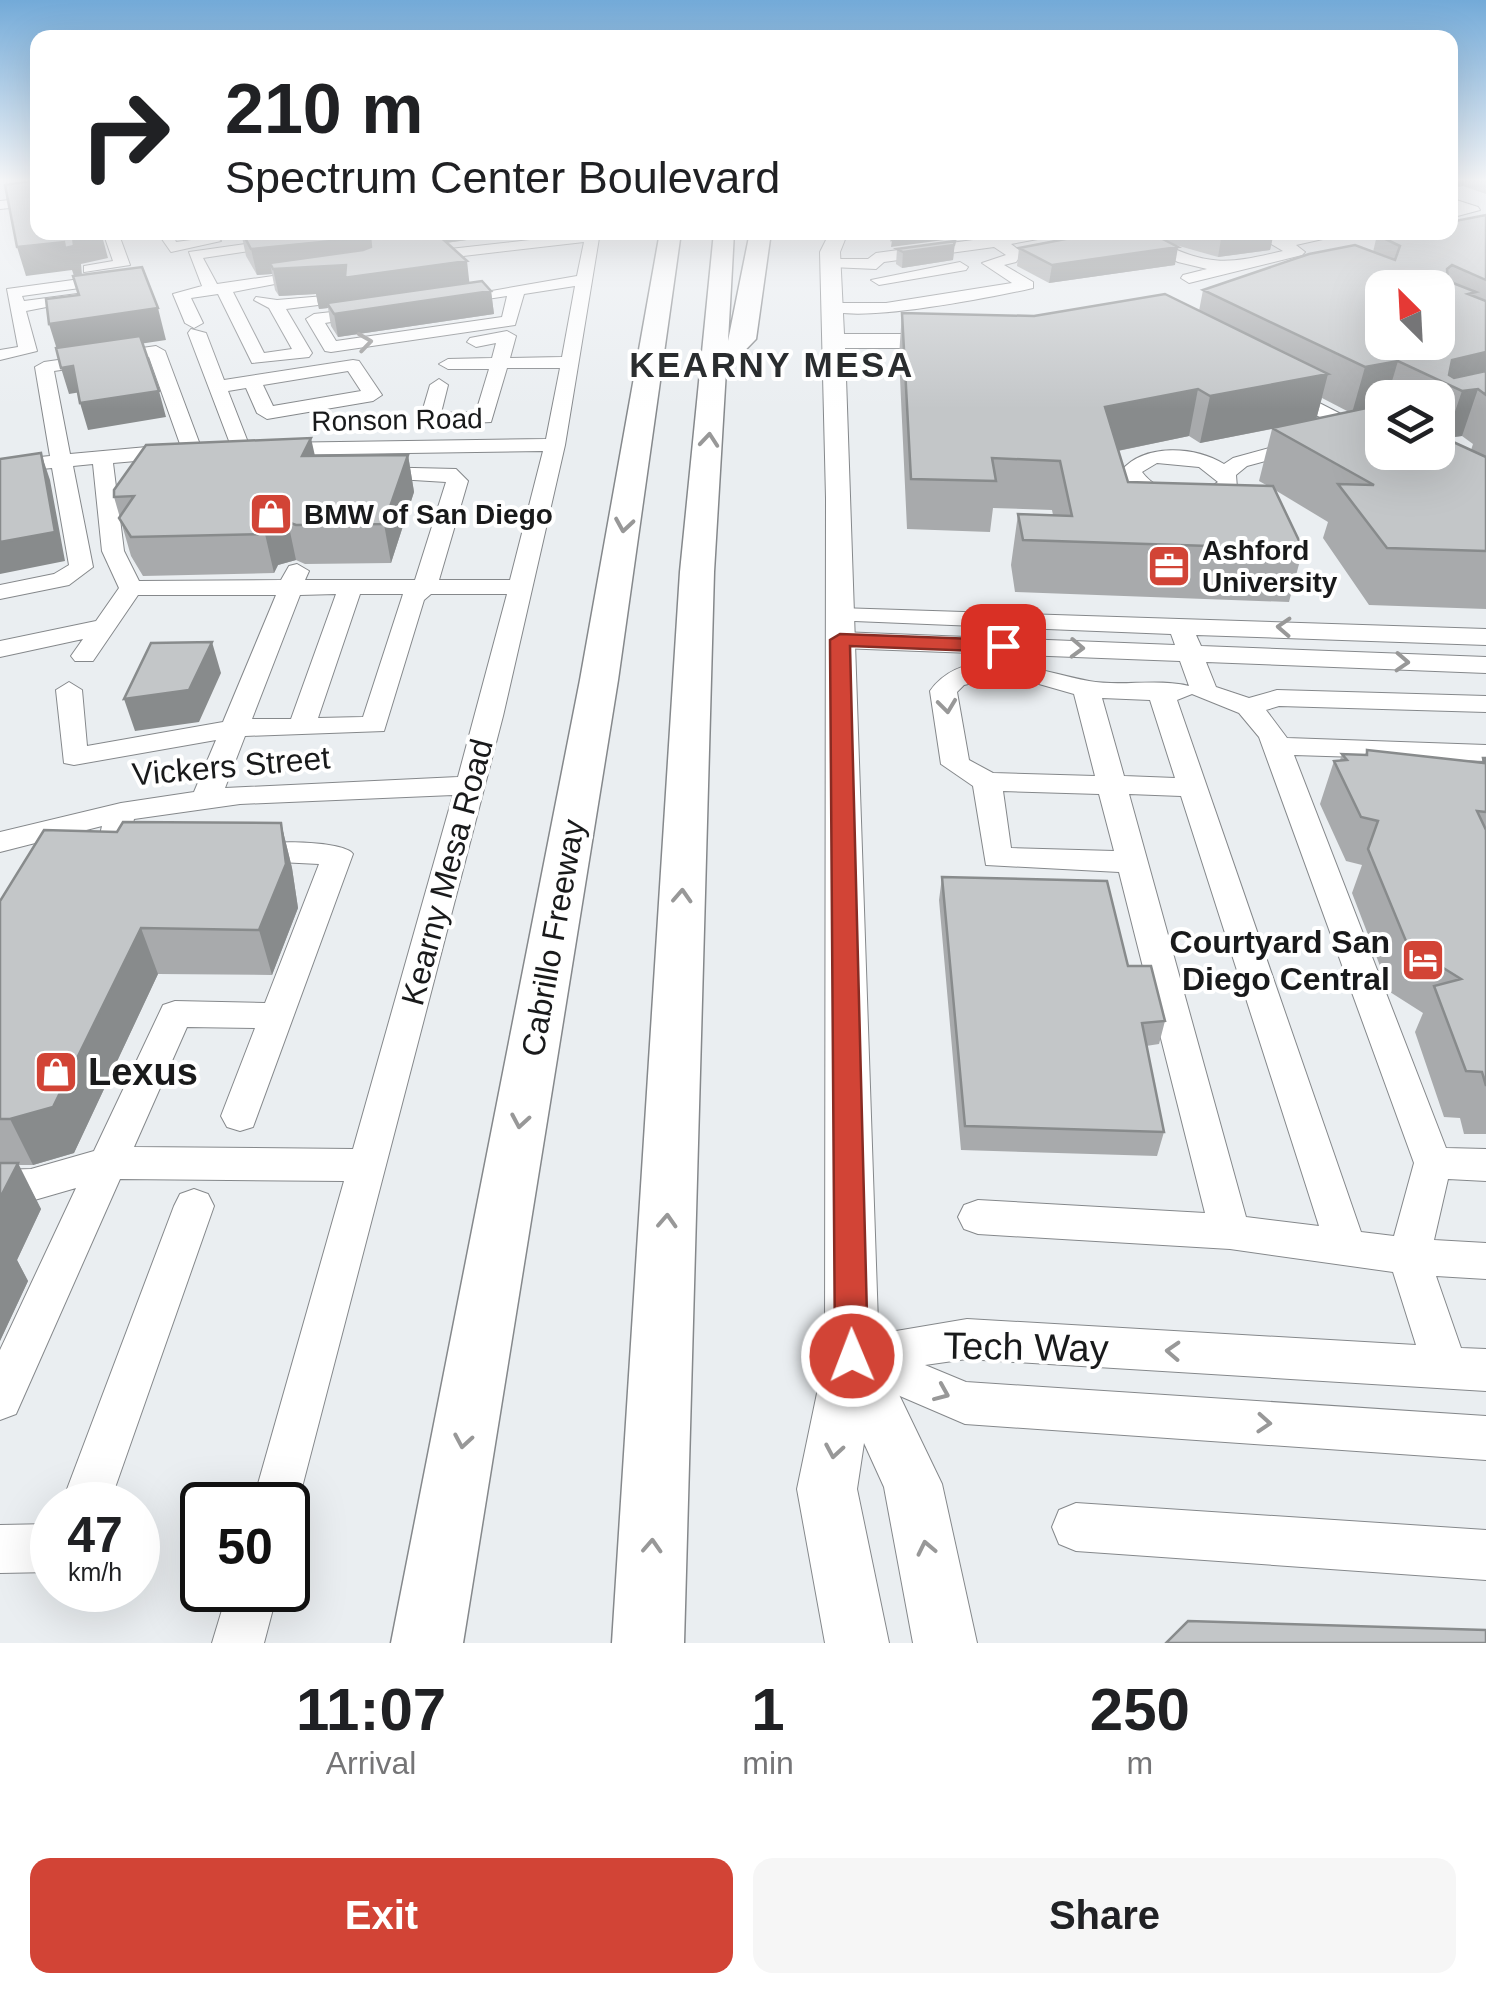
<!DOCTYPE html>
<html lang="en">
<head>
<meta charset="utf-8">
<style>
  :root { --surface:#fff; --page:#f6f6f6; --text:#202124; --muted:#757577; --accent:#d24436 }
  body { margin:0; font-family:Helvetica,sans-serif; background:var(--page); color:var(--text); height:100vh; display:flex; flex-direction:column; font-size:38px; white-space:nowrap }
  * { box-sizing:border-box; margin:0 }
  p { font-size:32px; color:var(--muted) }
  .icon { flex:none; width:55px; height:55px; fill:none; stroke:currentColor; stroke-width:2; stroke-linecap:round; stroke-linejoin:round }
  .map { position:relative; height:1643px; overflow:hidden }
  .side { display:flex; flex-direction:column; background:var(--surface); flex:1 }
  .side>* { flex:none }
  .top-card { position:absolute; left:30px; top:30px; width:1428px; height:210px; border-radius:20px; box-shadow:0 10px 40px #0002; background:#fff; color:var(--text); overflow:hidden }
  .needle { width:65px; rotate:336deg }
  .buttons { position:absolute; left:1365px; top:270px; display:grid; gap:20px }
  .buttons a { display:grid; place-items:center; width:90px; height:90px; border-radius:20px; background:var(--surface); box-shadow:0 10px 40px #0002; font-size:50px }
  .speed { position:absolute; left:30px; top:1482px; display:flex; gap:20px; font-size:50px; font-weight:700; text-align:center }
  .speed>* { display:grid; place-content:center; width:130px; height:130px; border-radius:50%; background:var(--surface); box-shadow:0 10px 40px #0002; line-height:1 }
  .speed small { font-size:25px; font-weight:400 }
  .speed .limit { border:5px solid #111; border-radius:15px; background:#fff; color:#111 }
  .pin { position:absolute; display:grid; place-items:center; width:85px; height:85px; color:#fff; margin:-42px; border-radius:20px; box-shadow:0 5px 15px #0006 }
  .me { position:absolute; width:110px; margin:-55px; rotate:359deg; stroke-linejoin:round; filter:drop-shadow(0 0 8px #0008) }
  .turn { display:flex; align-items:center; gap:35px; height:210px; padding:0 30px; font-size:45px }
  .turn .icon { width:130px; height:130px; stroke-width:2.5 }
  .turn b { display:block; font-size:70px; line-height:85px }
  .eta { display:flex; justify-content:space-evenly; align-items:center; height:170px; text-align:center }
  .eta b { font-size:60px; font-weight:700; line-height:70px }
  .action { display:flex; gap:20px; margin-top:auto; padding:20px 30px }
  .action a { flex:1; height:115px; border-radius:20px; background:var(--accent); color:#fff; font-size:40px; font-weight:700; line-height:115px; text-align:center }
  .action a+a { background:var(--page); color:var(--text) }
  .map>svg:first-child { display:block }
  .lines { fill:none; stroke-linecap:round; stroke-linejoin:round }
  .minor-casing { stroke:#85888b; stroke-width:2 }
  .major-casing { stroke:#85888b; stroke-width:2 }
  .highway-casing { stroke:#85888b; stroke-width:3 }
  .minor { fill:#fff; fill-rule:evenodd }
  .major { fill:#fff; fill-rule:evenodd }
  .highway { fill:#fff; fill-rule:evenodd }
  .wall { fill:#a8aaac; fill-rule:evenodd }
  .shaded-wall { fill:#888b8c }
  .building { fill:#c3c6c8; stroke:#888b8c; stroke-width:2.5; fill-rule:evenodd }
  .oneway { stroke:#989898 }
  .route { fill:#d24436; stroke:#882c23; stroke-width:2.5 }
  .labels { text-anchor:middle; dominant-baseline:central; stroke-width:8; stroke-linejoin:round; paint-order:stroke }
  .far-street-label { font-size:28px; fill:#191a1b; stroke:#fff }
  .far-poi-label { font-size:28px; font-weight:bold; fill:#191a1b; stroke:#fff; text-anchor:start }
  .street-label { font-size:32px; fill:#191a1b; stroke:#fff }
  .poi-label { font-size:32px; font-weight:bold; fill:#191a1b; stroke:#fff; text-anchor:end }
  .far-district-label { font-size:35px; font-weight:bold; letter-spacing:2.5px; fill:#2a2d2f; stroke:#fff }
  .near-poi-label { font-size:38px; font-weight:bold; fill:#191a1b; stroke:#fff; text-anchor:start }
  .near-street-label { font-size:38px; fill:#191a1b; stroke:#fff }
</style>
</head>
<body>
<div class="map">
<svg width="1486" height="1643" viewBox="0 0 1486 1643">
  <rect width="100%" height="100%" fill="#eaeef1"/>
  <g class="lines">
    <g class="minor-casing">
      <path id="minor" d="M38,197V205L0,209V201Z
        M1450,198L1478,207L1480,210L1450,218V210L1456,209L1450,207Z
        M103,232H118L130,265L84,272V266L113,261Z
        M157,232H172L176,242L214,237L221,241L171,252Z
        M330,232H374L203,258L217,284L314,270L322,275L233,292L264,353L292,349L269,308L254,300L256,297L277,300L348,294V300L342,302L286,309L312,353L309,357L252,363L218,294L191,298L203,323L194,328L185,323L173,294L202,286L189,252Z
        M600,232L565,445L503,716L293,1522L288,1524V1505H252L344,1181L120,1179L16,1414L0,1420V1350L76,1188L31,1201L0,1202V1170L31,1169L94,1151L163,1005L175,1001L265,1003L319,864L236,860L232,853C241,838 344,839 353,854L253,1127L240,1131L227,1127L221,1116L255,1028L187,1027L134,1147L353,1149L453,795L240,804L134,819L129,842L142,845L146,852L131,862L100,859L96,852L102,826L0,852V832L121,803L194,792L216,740L74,765L64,763L56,690L69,682L82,690L87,746L223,722L276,595H138L93,661H75L71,656L83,639L0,657V641L96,621L119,588L102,551L93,464L73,466L93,567L69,585L0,599V585L54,574L69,565L52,468L0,473V461L50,456L35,367L44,362L156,346L165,351L202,450L192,456L113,463L124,551L139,581L281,580L289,566L297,564L309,571L305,580H415L446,482L365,477L362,473L372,467L456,469L468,481L439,580H510L543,451L272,455L262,449L272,443L546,439L560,368H507L491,422L430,425L420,419L430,385L439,379L448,385L441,413L476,412L489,369H448L439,364L448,359L492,358L496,343L476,347L467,342L470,338L507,331L516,336L510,358L562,357L575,286L524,294L515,325L331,352L325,351L306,319L314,314L375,307V315L325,323L336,341L502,317L507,296L454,304L446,299L577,276L584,242L446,258L438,253L441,250ZM149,357L180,444L70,454L54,371ZM336,594L291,719H252L300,595ZM360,594H403L363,717L318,718ZM431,594H507L458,777L225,788L245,736L384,731L424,600Z
        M1032,232H1076L1011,244L1023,253L1016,262L1004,265L1033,282V288C998,296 849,326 826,308L834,303H886L1012,283L982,263L1006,255L994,247L884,262L876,269L831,267L823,262L826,259H868L876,253Z
        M1144,232H1181L1154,240C1210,266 1224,265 1283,251L1251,232L1296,236L1354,232L1296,245L1305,252L1302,255L1189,283L1181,278L1183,275L1207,269L1178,262L1131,238Z
        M960,262L968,267L966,270L879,285L871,280Z
        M117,274L125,279L123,282L22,296L24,301L85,293L93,298L26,311L37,351L0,360V350L18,347L7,289Z
        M191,329L206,333L224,380L353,360L359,361L382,395L373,401L267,419L257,413L246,388L228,391L251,450L234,454L188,333ZM348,371L361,391L273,406L263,385Z
        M1286,386L1382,435V449L1279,396L1277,392Z
        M1306,438L1316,444L1313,448L1247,466L1236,475L1237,488C1203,516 1142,510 1121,471C1144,443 1195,446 1224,464L1233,458ZM1157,463L1199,467L1218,482C1196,499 1159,495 1142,472Z
        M839,608L1486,629V645L1196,635L1201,646L1486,657V673L1206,662L1216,687L1249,698L1277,690L1486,696V712L1279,706L1266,710L1287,738L1486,745V761L1294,755L1446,1148L1486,1149V1181L1448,1179L1434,1240L1486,1243V1279L1436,1276L1461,1348L1486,1349V1391L967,1359L925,1365L966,1382L1486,1416V1460L965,1424L837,1369L830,1355L837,1341L967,1319L1416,1345L1393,1272L1230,1249L978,1234L964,1229L958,1217L964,1205L978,1200L1205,1213L1119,872L986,865L973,786L941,764L930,691C967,640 1039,672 1089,681C1121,687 1157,678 1189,686L1180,661L840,648L827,640L840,632L1175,645L1171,634L830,620L827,615L830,610ZM990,679L1032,682L1074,694L1095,776L993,773L969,760L957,692L964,685ZM1192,694L1239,713L1259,737L1414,1163L1394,1236L1361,1232L1177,700ZM1102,698L1150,700L1175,778L1124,776ZM1003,791L1099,794L1114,851L1011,848ZM1129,794L1181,796L1319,1226L1246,1217Z
        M194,1189L208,1194L214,1206L109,1505H61L174,1206L180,1194Z
        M1076,1503L1486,1530V1580L1076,1551L1059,1544L1052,1527L1059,1510Z
        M52,1524V1572L0,1573V1525Z
        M228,1590H278L264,1643H212Z"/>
    </g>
    <g class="major-casing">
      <path id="major" d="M830,232H848L840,252L844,334H948L959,341L948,348H845L879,1353L942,1484L977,1643H913L884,1487L864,1443L857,1489L889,1643H825L797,1489L825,1355L826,498L820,252Z"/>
    </g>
    <g class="highway-casing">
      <path id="highway" d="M660,232H681L618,680L463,1643H391L580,680Z
        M714,232H734L728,341L750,232H771L756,339L726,370L714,572L684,1643H612L680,572Z"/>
    </g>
    <use href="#minor" class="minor"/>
    <use href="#major" class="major"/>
    <use href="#highway" class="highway"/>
  </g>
  <path class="wall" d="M1450,179H1486V194L1463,186L1450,188Z
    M1486,215V609L1369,605L1323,538L1328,522L1275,490L1303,549L1289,602L1015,592L1011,565L1018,514L1053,515L1052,510L993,508L990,532L907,529L899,356L902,313L1034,316L1199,311L1203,290L1373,252L1377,235ZM1322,398L1349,412L1316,419ZM1382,398H1438V434L1446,438L1462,436L1473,444L1471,450L1379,408L1382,407ZM1272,429L1259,481L1268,486L1128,482L1118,451L1189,436L1200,443Z
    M241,232L502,235L446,243L469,282L491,291L494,314L338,337L331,326L328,308L319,309L316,294L279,296L275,290L272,274L257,275L246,256Z
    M1070,232H1149L1165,240L1166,232H1274L1270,250L1218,257L1172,244L1175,265L1049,283L1017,266L1019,248L1069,238Z
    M955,241L953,260L902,268L896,264L897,249Z
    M408,455L414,492L391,563L305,564L296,560L278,565L274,573L143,576L131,556L114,497L315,456Z
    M1367,750L1482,762L1483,758H1486V1134H1464L1460,1118L1444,1117L1415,1032L1423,1013L1390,992L1352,893L1362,865L1346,861L1320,804L1334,761L1340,760L1342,754L1365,755Z
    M281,823L292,868L298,908L272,975L158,974L74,1153L33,1165H18L41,1209L17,1260L28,1281L0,1341V901L117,832Z
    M942,877L1165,1021L1159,1044L1146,1046L1164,1132L1157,1156L961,1150L939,900Z"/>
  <path class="shaded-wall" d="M1450,179H1465L1463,186L1450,188Z
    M87,232H101L108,258L81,264L82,275L74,276L72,270L26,276L17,247Z
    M430,232H502V235L431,245Z
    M946,232H961L959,238L891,247L892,240Z
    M1274,232L1270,250L1218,257L1221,239Z
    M370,237L467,261L470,288L327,303L328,308L319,309L316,294L279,296L273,269L270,263L272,274L257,275L251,249Z
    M955,241L953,260L902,268L903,252Z
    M1178,247L1175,265L1049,283L1052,265Z
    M491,291L494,314L338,337L334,314Z
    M158,308L166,340L59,356L49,324Z
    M1486,352V392L1478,389L1462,436L1446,438L1462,391L1444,383L1452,360Z
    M1398,361L1387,398H1382V407L1352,413L1365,367Z
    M73,366L81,392L69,394L61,368Z
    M1328,374L1316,420L1200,443L1210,396Z
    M1198,389L1189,436L1097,455L1105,407Z
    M159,391L166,417L88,430L80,403Z
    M311,438L319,474L302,456Z
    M41,453L50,480L65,561L0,574V542Z
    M408,455L414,492L391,563L384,524Z
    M288,522L296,560L278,565L274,573L265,534L269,526Z
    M212,642L221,673L199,722L135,731L124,699Z
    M281,823L292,868L298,908L272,975L259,930Z
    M141,928L158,974L74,1153L33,1165L10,1119Z
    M18,1163L41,1209L17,1260L28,1281L0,1341V1198Z"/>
  <path class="building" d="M38,180V232H87L73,235L74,246L65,248L64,242L17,247L5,185Z
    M1486,215V280L1452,265L1447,269L1448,281L1476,292L1468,294L1486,301V352L1452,360L1449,375L1454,378L1486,371V395L1478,389L1462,391L1398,361L1365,367L1203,290L1309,254L1355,245L1395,260L1400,246L1377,235L1393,232H1450V222ZM1382,288H1438V342H1382Z
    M242,232H435L467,261L314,282L345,277L346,265L273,269L270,263L363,250L371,247L370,237L251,249Z
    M895,232H946L892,240Z
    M1082,232H1149L1178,247L1052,265L1019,248L1087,235Z
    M1198,232H1272L1221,239Z
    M955,241L954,245L903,252L897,249Z
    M142,267L158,308L49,324L46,299L79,295L73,276Z
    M482,281L491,291L334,314L327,303Z
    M1165,294L1328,374L1210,396L1198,389L1105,407L1128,482L1273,486L1303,549L1023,540L1018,514L1072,516L1060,461L992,458L996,481L911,479L902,313L1034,316Z
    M140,336L159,391L80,403L73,366L61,368L56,348Z
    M1376,406L1382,409V452H1438V435L1486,457V551L1387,548L1338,484L1374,485L1272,428Z
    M311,438L302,456L408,455L384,524L296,525L288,522L269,526L265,534L131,537L119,518L134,496L114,497V490L146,445Z
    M41,453L55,532L0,542V459Z
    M212,642L189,690L124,699L151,643Z
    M1367,750L1484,763L1483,758H1486V812L1477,811L1486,830V1086L1482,1072L1466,1071L1434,986L1461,979L1408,946L1368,849L1378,821L1361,817L1334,761L1347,760L1342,754L1367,755Z
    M123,822L281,823L286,864L259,930L141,928L53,1107L10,1119H0V901L44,830L117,832Z
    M942,877L1107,881L1128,966H1151L1165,1021L1142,1023L1164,1132L965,1126Z
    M0,1163H18L0,1198Z
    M1188,1621L1486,1630V1643H1166Z"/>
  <defs><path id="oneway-chevron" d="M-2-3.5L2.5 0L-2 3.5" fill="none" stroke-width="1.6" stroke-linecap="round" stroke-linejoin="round" transform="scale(2.5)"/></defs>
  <g class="oneway">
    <use href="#oneway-chevron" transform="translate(365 342) rotate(-8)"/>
    <use href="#oneway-chevron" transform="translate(709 440) rotate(-85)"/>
    <use href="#oneway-chevron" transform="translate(624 525) rotate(99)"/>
    <use href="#oneway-chevron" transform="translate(1284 627) rotate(-177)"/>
    <use href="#oneway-chevron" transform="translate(1077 648) rotate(2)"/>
    <use href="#oneway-chevron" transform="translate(1402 662) rotate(3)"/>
    <use href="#oneway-chevron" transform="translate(947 706) rotate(83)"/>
    <use href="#oneway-chevron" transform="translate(682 896) rotate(-87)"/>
    <use href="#oneway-chevron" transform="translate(520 1121) rotate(100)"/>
    <use href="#oneway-chevron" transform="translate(667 1221) rotate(-87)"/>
    <use href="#oneway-chevron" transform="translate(1173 1351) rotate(-177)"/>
    <use href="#oneway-chevron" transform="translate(942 1393) rotate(23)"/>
    <use href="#oneway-chevron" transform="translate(1264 1423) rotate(4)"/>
    <use href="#oneway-chevron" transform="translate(463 1441) rotate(100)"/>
    <use href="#oneway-chevron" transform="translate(834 1451) rotate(100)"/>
    <use href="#oneway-chevron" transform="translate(652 1546) rotate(-87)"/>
    <use href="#oneway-chevron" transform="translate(926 1548) rotate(-102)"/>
  </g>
  <linearGradient id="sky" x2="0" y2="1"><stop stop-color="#73aad8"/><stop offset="0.44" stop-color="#f6f7f9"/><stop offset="1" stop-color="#f6f7f9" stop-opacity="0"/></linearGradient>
  <rect width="1486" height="409" fill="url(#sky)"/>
  <path class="route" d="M840,634L1003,640L1013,646L1003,652L850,646L868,1356L863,1366L852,1371L840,1366L835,1356L830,640Z"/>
  <defs>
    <g id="shop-square" transform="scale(2.25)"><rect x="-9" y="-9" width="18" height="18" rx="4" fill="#d24436" stroke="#fff"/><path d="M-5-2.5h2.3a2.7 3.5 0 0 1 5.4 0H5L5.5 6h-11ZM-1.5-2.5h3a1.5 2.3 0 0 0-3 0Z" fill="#fff"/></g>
    <g id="office-square" transform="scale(2.25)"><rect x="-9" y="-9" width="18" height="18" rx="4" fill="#d24436" stroke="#fff"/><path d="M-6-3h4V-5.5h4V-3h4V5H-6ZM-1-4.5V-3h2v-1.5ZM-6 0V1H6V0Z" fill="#fff"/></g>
    <g id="hotel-square" transform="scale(2.25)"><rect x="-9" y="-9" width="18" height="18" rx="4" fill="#d24436" stroke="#fff"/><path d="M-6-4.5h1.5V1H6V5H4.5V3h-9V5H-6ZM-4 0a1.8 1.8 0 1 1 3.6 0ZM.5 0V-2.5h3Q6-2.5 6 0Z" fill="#fff"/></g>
  </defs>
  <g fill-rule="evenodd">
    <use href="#shop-square" x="271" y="514"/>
    <use href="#office-square" x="1169" y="566"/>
    <use href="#hotel-square" x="1423" y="960"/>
    <use href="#shop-square" x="56" y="1072"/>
  </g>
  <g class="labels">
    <g class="far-street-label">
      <text transform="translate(397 420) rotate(-1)">Ronson Road</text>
    </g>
    <g class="far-poi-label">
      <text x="304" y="514">BMW of San Diego</text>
      <text x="1202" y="550">Ashford<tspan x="1202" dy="32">University</tspan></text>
    </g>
    <g class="street-label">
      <text transform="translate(231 766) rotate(-5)">Vickers Street</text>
      <text transform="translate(447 872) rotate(-75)">Kearny Mesa Road</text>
      <text transform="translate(553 938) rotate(-80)">Cabrillo Freeway</text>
    </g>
    <g class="poi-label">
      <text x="1390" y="942">Courtyard San<tspan x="1390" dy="37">Diego Central</tspan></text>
    </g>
    <g class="far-district-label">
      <text x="772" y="364">KEARNY MESA</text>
    </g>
    <g class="near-poi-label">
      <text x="88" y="1072">Lexus</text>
    </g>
    <g class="near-street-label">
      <text transform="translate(1026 1347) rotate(1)">Tech Way</text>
    </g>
  </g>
</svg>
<div class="buttons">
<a><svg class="needle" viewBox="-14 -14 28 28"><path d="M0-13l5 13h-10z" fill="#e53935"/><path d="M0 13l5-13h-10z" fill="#757577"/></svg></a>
<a><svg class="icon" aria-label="layers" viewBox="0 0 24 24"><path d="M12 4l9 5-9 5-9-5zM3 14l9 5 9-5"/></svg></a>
</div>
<div class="speed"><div>47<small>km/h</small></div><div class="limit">50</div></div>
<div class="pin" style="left:1003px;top:646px;background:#d93025"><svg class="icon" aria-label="arrive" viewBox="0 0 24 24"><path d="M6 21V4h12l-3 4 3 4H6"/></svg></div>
<svg class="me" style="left:852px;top:1356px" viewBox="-20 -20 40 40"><circle r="17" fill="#d24436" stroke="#fff" stroke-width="3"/><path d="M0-11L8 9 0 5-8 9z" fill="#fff"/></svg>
<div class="top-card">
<div class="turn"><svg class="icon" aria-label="right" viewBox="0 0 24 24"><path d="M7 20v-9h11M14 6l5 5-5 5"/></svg><div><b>210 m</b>Spectrum Center Boulevard</div></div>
</div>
</div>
<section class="side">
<div class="eta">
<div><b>11:07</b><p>Arrival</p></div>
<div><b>1</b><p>min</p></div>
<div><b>250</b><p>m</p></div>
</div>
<div class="action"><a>Exit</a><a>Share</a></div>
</section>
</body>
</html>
